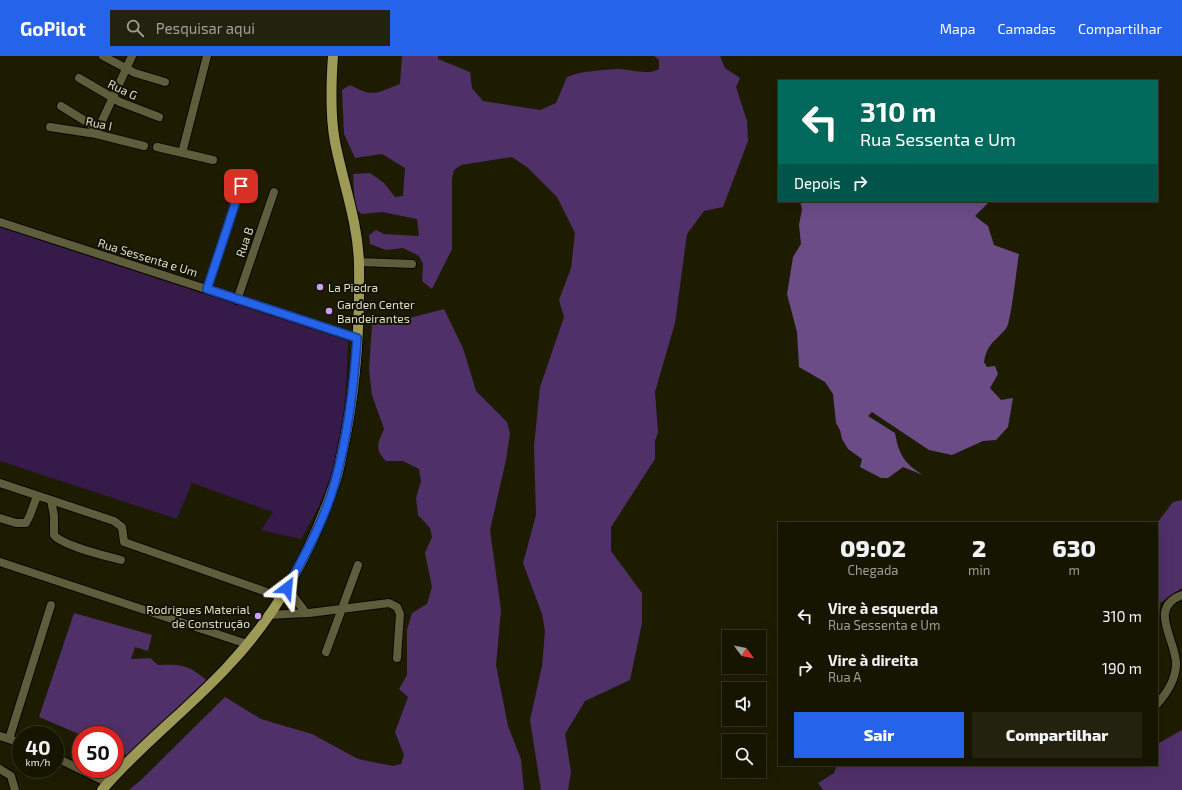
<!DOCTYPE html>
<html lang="pt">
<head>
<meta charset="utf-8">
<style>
  :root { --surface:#161500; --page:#23220f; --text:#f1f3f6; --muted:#9e9f99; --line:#353422; --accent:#2563eb }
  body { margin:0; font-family:"Exo 2",sans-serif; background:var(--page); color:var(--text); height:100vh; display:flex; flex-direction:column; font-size:15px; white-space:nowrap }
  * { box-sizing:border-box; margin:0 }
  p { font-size:13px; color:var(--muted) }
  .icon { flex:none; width:22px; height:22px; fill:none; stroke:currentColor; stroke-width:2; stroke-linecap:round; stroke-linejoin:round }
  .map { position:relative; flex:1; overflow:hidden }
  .drawer { position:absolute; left:778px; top:466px; width:380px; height:244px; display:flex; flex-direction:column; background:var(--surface); border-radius:0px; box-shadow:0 4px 16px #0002,0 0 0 1px var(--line) }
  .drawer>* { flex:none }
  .hud { position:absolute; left:778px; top:24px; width:380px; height:122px; border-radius:0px; box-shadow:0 4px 16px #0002,0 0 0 1px var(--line); background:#00695c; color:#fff; overflow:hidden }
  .needle { width:26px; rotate:122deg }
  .fabs { position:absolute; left:722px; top:574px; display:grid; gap:8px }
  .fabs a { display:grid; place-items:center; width:44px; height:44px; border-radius:0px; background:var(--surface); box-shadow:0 4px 16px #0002,0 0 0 1px var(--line); font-size:20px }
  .speed { position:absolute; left:12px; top:670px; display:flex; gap:8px; font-size:20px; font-weight:700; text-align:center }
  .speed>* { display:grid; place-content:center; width:52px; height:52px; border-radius:50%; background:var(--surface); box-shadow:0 4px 16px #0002,0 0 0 1px var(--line); line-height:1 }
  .speed small { font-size:10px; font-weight:400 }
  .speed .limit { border:6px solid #d22; background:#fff; color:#111 }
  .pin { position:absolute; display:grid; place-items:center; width:34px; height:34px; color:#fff; margin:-17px; border-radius:8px; box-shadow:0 2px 6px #0006 }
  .me { position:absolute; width:44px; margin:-22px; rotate:29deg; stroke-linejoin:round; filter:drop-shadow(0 0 3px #0008) }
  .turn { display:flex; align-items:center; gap:14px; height:84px; padding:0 16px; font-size:18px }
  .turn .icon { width:52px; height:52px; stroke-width:2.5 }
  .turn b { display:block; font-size:28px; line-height:34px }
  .then { display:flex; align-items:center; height:38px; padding:0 16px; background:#0003; gap:8px; font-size:15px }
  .eta { display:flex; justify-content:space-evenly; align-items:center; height:68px; text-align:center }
  .eta b { font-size:24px; font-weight:800; line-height:28px }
  .primary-button { display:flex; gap:8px; margin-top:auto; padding:8px 16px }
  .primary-button a { flex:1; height:46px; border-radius:0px; background:var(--accent); color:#fff; font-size:16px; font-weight:800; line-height:46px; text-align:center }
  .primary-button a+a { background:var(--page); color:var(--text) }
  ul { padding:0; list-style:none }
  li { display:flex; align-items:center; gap:12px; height:52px; padding:0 16px }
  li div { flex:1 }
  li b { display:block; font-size:15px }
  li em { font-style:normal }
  header { display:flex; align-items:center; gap:24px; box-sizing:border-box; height:56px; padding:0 20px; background:var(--accent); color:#fff }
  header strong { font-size:19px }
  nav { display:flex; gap:22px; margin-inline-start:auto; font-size:14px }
  .search { width:280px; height:36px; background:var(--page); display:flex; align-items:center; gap:10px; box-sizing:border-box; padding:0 14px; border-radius:0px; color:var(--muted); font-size:15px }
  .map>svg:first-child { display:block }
  .green { fill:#351a4a }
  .forest { fill:#4f3069 }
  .water { fill:#6b4c87 }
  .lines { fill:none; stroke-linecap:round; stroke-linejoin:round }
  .minor-casing { stroke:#080600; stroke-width:10 }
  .major-casing { stroke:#080600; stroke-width:12 }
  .minor { stroke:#5e5d3c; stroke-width:8 }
  .major { stroke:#9c9a54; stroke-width:10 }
  .route-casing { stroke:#184099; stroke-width:10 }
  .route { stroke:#2563eb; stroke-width:7 }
  .poi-dot { fill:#d09dff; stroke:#141300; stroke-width:1.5 }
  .labels { text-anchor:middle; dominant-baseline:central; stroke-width:4; stroke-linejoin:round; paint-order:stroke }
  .street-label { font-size:12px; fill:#dfdfcd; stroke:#141300 }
  .poi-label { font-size:12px; fill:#dfdfcd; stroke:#141300; text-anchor:start }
</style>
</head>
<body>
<header>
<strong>GoPilot</strong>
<div class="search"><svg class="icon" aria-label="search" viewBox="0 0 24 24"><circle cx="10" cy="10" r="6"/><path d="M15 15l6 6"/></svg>Pesquisar aqui</div>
<nav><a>Mapa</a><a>Camadas</a><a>Compartilhar</a></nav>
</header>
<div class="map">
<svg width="1182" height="734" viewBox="0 0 1182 734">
  <rect width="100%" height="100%" fill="#1e1c00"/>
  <path class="green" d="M0,171L348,285C346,334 346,385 327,431C320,449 311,466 301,483L261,474L273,456L192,427L177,463L0,405Z"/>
  <path class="forest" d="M402,0H438V3L470,16L472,32L483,45L540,54L556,47L567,21C581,15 601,14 617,13C631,13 646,20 659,13V4L654,0H720L725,12L740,22L736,31L747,65L748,85L723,151L704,155L687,178L675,267L655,336L658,376L655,385V403L611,471V495L642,537V567L630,624L585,645L565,678L571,716L568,734H541L530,664L542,610L545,575L542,558L523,507L536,459L534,390L540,331L564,261L559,244L571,212L575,177L557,141L527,111L512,101L461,109L454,114L452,122V193L432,233L422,225L423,208L419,200L403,192L386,194L370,188L369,179L376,174L384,178L419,180L417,163L382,156L362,158L355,153L353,118L370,117L384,127L395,141L403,140L405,112L382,98L355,102L344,78L342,34L350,29C374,42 376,37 400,28Z
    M444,253L463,292L476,335L507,366L510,377L506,404L490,474L501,554L496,609L508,670L521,703L524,734H129L141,724L225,641L261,663L312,678L358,703L393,710L401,708L404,699L395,676L408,641L399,633L407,619V574L412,557L427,548L432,531L425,497L432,481L430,472L418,459L416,442L421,425L419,413L403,405H386C374,393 378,387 384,373L372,339L369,313L372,269L377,262L405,263Z
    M1182,444V532L1160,547L1157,595V467L1173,446Z
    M74,557L152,579L148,595L135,591L131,603L150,602L158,609C184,608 188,609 209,626L129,700L115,694V679H81L39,661Z
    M1182,674V734H823L818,727L834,717L837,709H1157V688Z"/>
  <path class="water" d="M800,145H993L988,147L975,160L988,170L994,189L1019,198C1017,209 1011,265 1007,271C996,286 988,285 984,306L987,311L995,310L998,318L990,332L1001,344L1013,342L1008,371L996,384L983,385L952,399L929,394L872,356L868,360L895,377C899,399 904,407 923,419L903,411L888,422H881L860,411L862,403L848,393L842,383L840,374L836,367L833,338L825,326L799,311L797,276L787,238L793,201L801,188L799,169L802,153Z"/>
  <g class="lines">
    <g class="minor-casing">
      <path id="minor" d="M103,0L135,17L165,26
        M79,22L120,46L159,61
        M61,50L98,73
        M50,71L96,78L144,90
        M96,78L132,0
        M157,91L213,104
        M182,97L207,0
        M0,166L357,282
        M359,206L412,208
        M207,233L241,130
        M237,244L274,136
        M0,427L114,465L122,471L124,486L281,541
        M51,444L54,460V479C63,490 106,500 121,504
        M0,462L16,467H26L30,459L37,440
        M0,506L247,588
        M287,532L306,557
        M309,557L389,547L397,551L400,558L397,602
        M268,559L306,557
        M326,596L358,509
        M1157,648C1167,637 1175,624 1176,610C1178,586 1146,552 1182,539
        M0,680L21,687
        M9,683L51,549
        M55,701L108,727
        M0,713L11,720L15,734"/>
    </g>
    <g class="major-casing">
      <path id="major" d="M102,734C140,689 189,653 229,609C276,559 312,495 334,429C338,419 340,407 342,397C356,335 360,271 359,208C358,166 343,127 335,86C330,59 331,28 333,0"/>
    </g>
    <use href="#minor" class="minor"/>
    <use href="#major" class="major"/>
  </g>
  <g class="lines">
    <g class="route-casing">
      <path id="route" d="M241,130L207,233L357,282C354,330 348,379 335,426C325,463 305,499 287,532"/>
    </g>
    <use href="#route" class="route"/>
  </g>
  <g class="poi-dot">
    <circle cx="320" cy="231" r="4"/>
    <circle cx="329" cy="255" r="4"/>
    <circle cx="258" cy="560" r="4"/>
  </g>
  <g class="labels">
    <g class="street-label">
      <text transform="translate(123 33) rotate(26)">Rua G</text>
      <text transform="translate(99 67) rotate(12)">Rua I</text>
      <text transform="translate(244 186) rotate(-71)">Rua B</text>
      <text transform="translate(148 201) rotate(17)">Rua Sessenta e Um</text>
    </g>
    <g class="poi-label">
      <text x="328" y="231">La Piedra</text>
      <text x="337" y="248">Garden Center<tspan x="337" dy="14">Bandeirantes</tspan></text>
      <text x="250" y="553" text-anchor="end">Rodrigues Material<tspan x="250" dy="14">de Construção</tspan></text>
    </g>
  </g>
</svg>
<div class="fabs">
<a><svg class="needle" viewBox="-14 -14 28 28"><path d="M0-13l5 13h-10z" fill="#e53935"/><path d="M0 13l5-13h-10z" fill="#9e9f99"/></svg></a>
<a><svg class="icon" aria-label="sound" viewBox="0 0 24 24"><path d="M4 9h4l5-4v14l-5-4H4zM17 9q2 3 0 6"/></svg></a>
<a><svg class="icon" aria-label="search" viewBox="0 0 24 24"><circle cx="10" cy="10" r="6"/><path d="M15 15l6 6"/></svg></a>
</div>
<div class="speed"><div>40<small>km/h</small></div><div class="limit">50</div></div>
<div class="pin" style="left:241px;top:130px;background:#d93025"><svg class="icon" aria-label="arrive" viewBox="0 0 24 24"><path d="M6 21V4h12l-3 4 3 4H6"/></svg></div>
<svg class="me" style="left:287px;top:532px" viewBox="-20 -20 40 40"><path d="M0-17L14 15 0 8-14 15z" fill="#2563eb" stroke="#fff" stroke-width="4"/></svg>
<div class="hud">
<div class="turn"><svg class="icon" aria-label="left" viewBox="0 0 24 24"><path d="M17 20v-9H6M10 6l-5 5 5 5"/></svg><div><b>310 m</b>Rua Sessenta e Um</div></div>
<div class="then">Depois<svg class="icon" aria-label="right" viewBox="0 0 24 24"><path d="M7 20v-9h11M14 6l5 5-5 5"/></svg></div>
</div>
<section class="drawer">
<div class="eta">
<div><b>09:02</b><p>Chegada</p></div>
<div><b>2</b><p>min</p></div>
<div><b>630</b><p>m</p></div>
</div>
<ul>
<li><svg class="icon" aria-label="left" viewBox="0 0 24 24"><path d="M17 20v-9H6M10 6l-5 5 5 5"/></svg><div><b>Vire à esquerda</b><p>Rua Sessenta e Um</p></div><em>310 m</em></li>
<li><svg class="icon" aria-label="right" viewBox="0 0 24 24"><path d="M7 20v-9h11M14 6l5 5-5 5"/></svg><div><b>Vire à direita</b><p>Rua A</p></div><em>190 m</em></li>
</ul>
<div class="primary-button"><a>Sair</a><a>Compartilhar</a></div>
</section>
</div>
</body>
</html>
